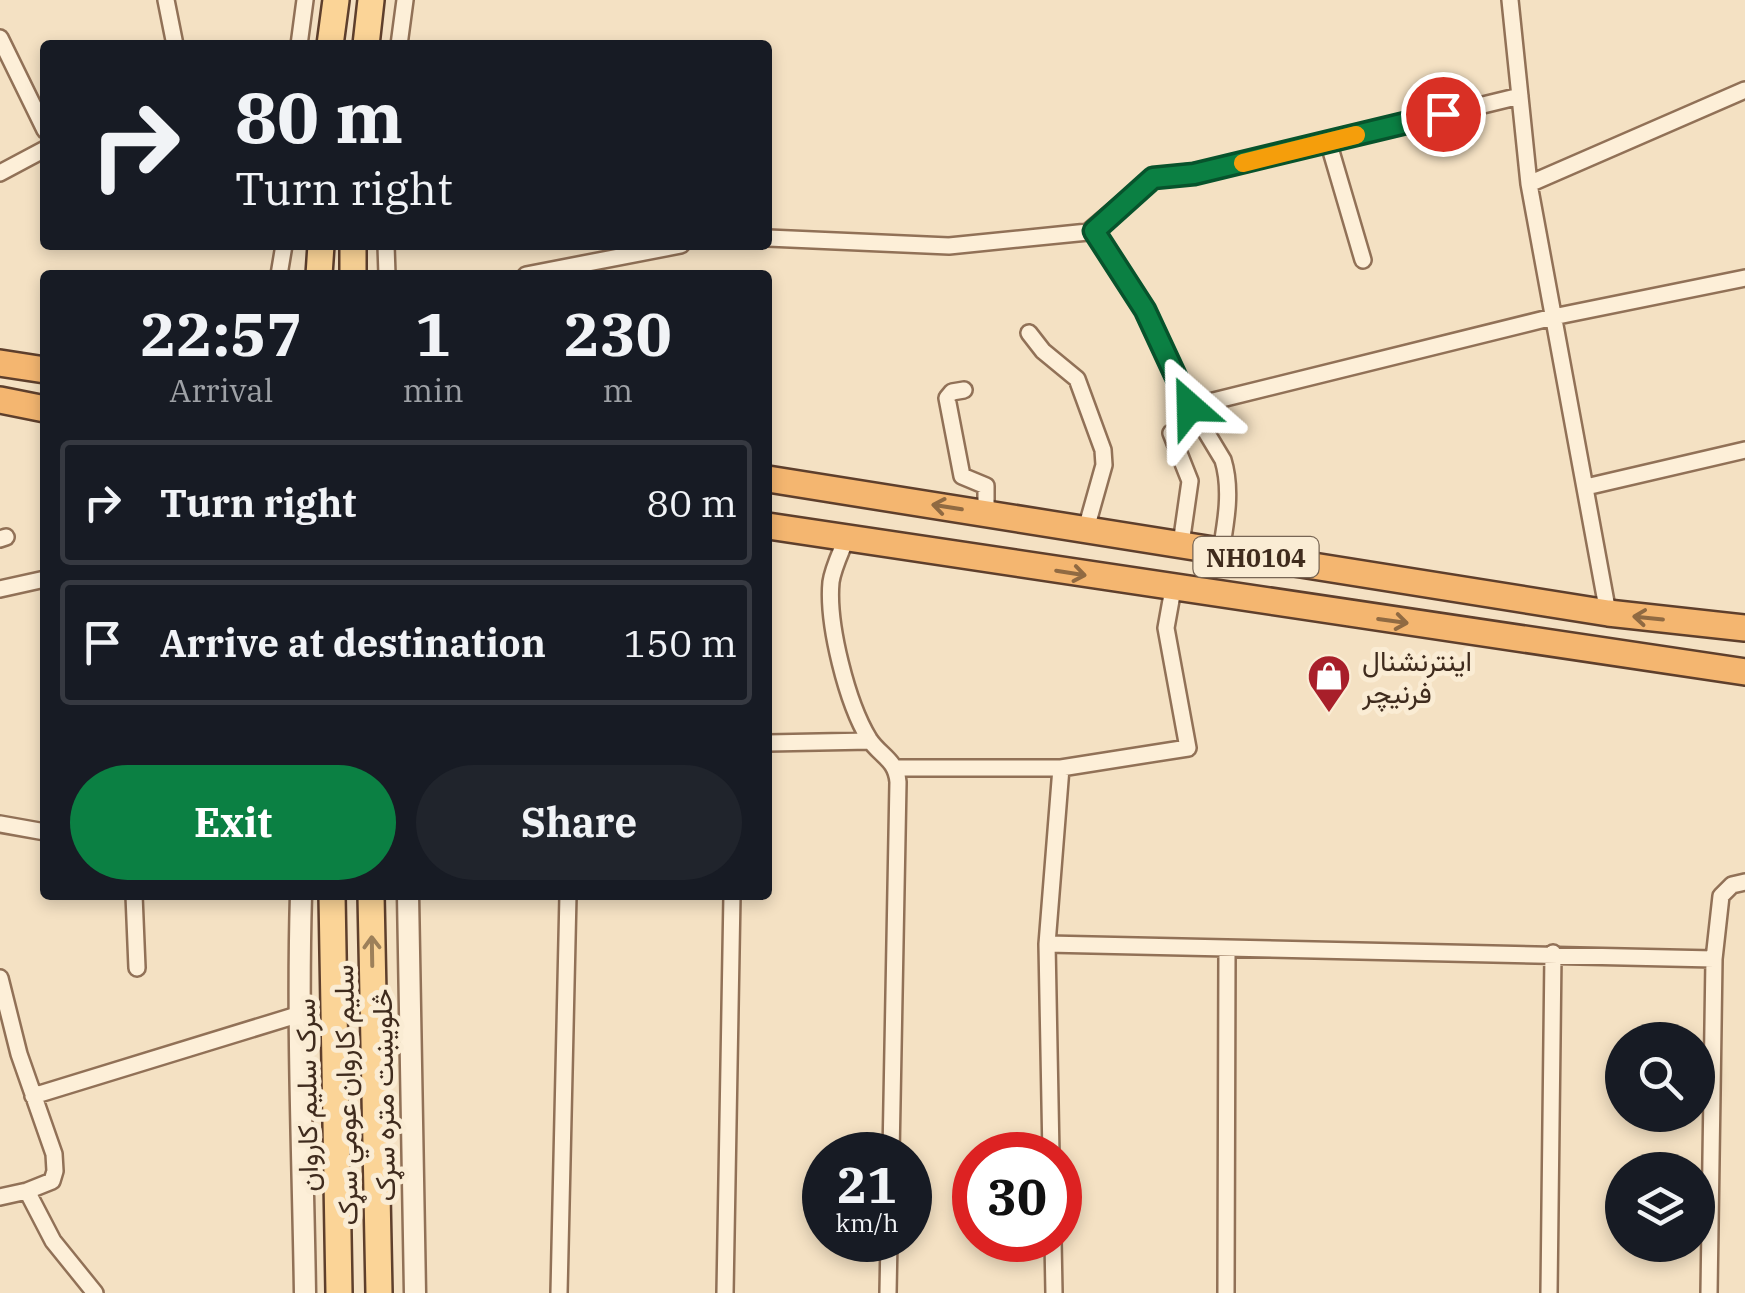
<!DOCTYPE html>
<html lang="en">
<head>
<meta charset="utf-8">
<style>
  :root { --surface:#171b24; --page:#20242c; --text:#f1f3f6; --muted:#9ea1a6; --line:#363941; --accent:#0b8043 }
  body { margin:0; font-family:"IBM Plex Serif",Vazirmatn,serif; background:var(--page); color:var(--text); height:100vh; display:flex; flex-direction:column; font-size:38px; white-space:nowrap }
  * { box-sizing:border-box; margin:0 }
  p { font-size:32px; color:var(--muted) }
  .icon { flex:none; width:55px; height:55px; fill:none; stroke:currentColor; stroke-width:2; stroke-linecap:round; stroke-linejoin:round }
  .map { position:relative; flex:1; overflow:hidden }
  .panel { position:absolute; left:40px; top:270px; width:732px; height:630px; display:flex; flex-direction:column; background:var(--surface); border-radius:10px; box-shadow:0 5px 15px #0003 }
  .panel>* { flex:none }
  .top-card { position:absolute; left:40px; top:40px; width:732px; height:210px; border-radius:10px; box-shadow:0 5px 15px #0003; background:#171b24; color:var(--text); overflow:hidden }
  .tools { position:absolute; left:1605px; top:1022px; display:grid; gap:20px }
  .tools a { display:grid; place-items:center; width:110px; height:110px; border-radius:50%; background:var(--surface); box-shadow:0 5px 15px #0003; font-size:50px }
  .speed { position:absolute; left:802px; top:1132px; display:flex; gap:20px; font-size:50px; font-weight:700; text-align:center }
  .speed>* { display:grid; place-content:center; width:130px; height:130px; border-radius:50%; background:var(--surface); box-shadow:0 5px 15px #0003; line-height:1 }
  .speed small { font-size:25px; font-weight:400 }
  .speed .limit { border:15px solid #d22; background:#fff; color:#111 }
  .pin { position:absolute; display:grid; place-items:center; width:85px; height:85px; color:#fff; margin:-42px; border:5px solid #fff; border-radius:50%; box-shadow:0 2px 10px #0007 }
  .me { position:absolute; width:110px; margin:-55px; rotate:335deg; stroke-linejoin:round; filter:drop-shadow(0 0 8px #0008) }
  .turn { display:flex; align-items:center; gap:35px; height:210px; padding:0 30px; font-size:45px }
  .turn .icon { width:130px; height:130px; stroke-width:2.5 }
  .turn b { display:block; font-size:70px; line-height:85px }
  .eta { display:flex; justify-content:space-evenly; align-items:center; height:170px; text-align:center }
  .eta b { font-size:60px; font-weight:700; line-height:70px }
  .button { display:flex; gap:20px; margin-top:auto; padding:20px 30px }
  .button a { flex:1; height:115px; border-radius:60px; background:var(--accent); color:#fff; font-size:40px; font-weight:700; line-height:115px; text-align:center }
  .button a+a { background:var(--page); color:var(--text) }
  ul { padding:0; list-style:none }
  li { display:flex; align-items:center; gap:30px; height:125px; margin:0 20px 15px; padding:0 10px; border:5px solid var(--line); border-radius:10px }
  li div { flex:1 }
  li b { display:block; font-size:38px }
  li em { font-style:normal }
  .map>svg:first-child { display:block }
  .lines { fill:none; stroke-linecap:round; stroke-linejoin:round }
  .minor-casing { stroke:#917157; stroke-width:20 }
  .tertiary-casing { stroke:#917157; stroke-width:25 }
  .primary-casing { stroke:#5e3f2c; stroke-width:30 }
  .trunk-casing { stroke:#5e3f2c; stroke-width:30 }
  .minor { stroke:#fdefd8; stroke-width:15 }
  .tertiary { stroke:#fdefd8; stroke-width:20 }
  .primary { stroke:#fbd497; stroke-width:25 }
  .trunk { stroke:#f4b670; stroke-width:25 }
  .oneway { stroke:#906a42 }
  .oneway2 { stroke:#9d805a }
  .route-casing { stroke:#07532c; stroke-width:25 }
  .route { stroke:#0b8043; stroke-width:18 }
  .slow { stroke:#f59e0b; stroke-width:18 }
  .labels { text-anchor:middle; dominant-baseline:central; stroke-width:10; stroke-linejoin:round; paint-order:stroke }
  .shield { fill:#faecd4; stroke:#776554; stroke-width:2.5 }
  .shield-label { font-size:25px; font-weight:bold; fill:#3f2b1d }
  .poi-label { font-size:28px; fill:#3f2b1d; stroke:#faecd4; text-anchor:start }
  .street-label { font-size:28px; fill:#3f2b1d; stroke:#faecd4 }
</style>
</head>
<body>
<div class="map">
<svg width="1745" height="1293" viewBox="0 0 1745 1293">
  <rect width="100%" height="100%" fill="#f4e1c3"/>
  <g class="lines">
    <g class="minor-casing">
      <path id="minor" d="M166,0L175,45
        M1510,0L1529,184L1608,613
        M0,38L45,130
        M299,45L305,0
        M399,45L405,0
        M1328,141L1363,260
        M0,173L45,149
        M1529,184L1745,90
        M1093,231L1145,310L1176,382L1223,460C1232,489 1226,522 1221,551
        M768,238L949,246L1088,232L1153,177L1224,168L1520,96
        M386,245L387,275
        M279,275L284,245
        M526,275L681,245
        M1029,333L1043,351L1077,379L1103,450L1104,465L1086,529
        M964,390L952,392L947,398L962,476L986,486V514
        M1189,407L1553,317L1745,278
        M1171,433L1190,481L1181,544
        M1586,487L1745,450
        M0,539L6,537
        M846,539C841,552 833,568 831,582C827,624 847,703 869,739C880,756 896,759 898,782L891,1155
        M0,589L45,579
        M768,743L870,741
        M897,768H1061L1188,748L1166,628L1173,589
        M0,824L45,832
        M134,895L137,968
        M1047,944L1714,959
        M0,978L19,1054L54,1154L55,1171L52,1181L27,1191L0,1197
        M33,1096L297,1015
        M1051,1155L1047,944L1061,768
        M27,1191L53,1241L95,1293
        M1053,1240L1054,1293
        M559,1293L568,895
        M725,1293L732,895
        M888,1293L889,1240
        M1226,1293L1227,948
        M1549,1293L1553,953
        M1709,1293L1714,959L1721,896L1732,885L1745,882"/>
    </g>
    <g class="tertiary-casing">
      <path id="tertiary" d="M301,895C297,1028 303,1160 305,1293
        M408,895L415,1293"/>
    </g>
    <g class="primary-casing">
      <path id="primary" d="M330,45L336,0
        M366,45L371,0
        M319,275L321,245
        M353,275V245
        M332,895L339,1293
        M371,895L379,1293"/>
    </g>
    <g class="trunk-casing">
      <path id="trunk" d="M0,363L45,370
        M0,400L45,409
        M768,479L1608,613L1745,628
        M768,526L1745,672"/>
    </g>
    <use href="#minor" class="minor"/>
    <use href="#tertiary" class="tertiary"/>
    <use href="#primary" class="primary"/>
    <use href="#trunk" class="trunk"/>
  </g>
  <defs><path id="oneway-shaft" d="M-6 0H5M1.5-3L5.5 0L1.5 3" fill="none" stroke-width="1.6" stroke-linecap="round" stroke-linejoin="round" transform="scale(2.5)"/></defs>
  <g class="oneway">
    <use href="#oneway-shaft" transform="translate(947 507) rotate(-171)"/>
    <use href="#oneway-shaft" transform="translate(1071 573) rotate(9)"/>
    <use href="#oneway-shaft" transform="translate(1648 618) rotate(-174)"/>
    <use href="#oneway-shaft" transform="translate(1393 621) rotate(8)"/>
  </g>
  <use class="oneway2" href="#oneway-shaft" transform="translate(372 951) rotate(-91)"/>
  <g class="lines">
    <g class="route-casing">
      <path id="route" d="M1190,407L1145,310L1094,231L1153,178L1194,174L1443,114"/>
    </g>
    <use href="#route" class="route"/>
    <path class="slow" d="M1243,163L1356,135"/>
  </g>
  <defs>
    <g id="shop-pin" transform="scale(2.25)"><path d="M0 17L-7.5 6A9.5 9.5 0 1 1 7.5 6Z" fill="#a81f2a" stroke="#faecd4"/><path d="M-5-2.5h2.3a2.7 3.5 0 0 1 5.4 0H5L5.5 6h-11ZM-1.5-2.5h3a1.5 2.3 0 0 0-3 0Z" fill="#fff"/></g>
  </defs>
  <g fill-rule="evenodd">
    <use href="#shop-pin" x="1329" y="676"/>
  </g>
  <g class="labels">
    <rect class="shield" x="1193.5" y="537" width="125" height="40" rx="8"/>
    <g class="shield-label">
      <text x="1256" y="557">NH0104</text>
    </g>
    <g class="poi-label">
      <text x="1362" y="660">اینترنشنال<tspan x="1362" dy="32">فرنیچر</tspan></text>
    </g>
    <g class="street-label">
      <text transform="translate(306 1095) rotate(-91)">سرک سلیم کاروان</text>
      <text transform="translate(345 1095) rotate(-91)">سلیم کاروان عومي سړک</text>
      <text transform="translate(383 1095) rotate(-91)">څلویښت متره سړک</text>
    </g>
  </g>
</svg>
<div class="tools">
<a><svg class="icon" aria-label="search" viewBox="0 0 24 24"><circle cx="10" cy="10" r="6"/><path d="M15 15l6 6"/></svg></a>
<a><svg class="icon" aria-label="layers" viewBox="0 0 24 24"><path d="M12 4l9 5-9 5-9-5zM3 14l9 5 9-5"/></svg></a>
</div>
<div class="speed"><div>21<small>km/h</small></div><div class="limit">30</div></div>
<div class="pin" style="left:1443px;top:114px;background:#d93025"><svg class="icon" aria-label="arrive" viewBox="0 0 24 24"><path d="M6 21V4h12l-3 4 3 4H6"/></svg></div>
<svg class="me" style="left:1190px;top:407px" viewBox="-20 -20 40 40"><path d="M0-17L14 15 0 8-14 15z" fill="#0b8043" stroke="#fff" stroke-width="4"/></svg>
<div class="top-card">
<div class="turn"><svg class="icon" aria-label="right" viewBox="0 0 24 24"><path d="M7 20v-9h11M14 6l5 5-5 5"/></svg><div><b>80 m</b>Turn right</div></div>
</div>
<section class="panel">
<div class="eta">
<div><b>22:57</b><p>Arrival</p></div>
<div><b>1</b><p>min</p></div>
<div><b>230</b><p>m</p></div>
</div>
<ul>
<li><svg class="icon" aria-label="right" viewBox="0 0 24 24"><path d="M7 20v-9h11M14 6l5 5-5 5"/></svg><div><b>Turn right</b></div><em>80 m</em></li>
<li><svg class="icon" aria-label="arrive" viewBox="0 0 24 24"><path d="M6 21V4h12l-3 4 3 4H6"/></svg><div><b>Arrive at destination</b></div><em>150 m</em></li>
</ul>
<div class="button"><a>Exit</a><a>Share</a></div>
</section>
</div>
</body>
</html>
